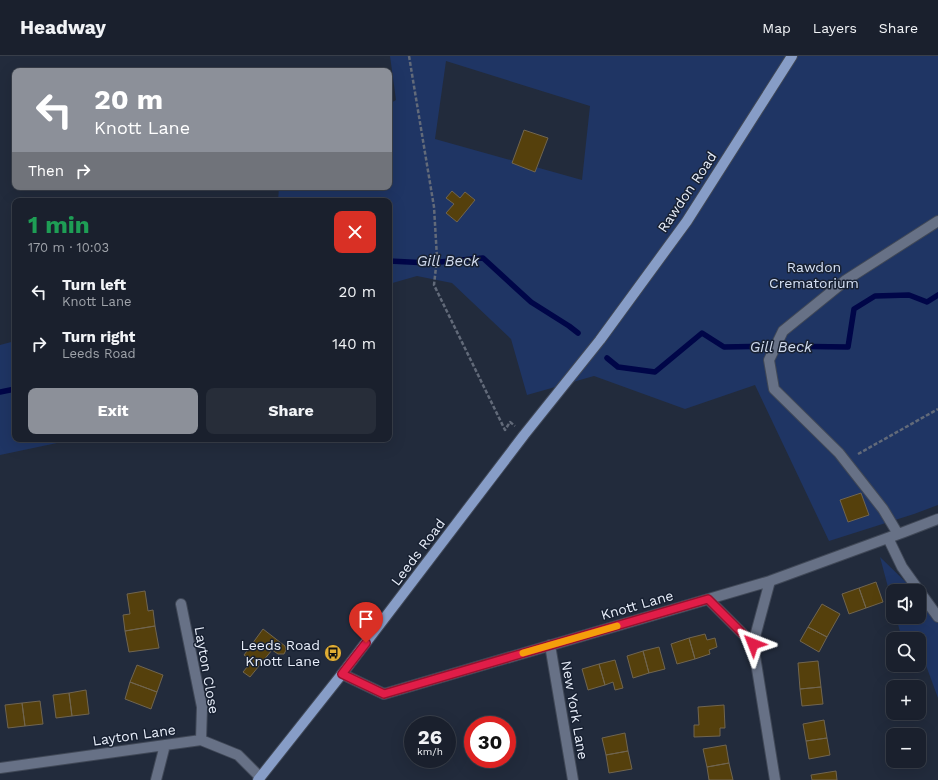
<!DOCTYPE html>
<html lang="en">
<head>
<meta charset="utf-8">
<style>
  :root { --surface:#1a202d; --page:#272d39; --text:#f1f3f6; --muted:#9fa3aa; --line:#383e49; --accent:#8c9099 }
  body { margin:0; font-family:"Work Sans",sans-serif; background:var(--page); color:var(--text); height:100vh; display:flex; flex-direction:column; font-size:15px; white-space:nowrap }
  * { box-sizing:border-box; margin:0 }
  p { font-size:13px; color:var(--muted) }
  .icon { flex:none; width:22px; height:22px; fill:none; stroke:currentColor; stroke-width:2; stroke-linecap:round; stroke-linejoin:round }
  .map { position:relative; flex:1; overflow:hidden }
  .side { position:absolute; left:12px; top:142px; width:380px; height:244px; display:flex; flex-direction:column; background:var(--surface); border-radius:8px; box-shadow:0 4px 16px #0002,0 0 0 1px var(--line) }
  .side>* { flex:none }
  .top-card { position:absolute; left:12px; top:12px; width:380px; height:122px; border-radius:8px; box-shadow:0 4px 16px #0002,0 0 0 1px var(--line); background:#8c9099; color:#fff; overflow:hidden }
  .buttons { position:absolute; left:886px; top:528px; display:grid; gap:8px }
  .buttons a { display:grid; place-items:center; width:40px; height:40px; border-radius:8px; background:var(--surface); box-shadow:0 4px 16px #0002,0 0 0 1px var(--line); font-size:20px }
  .speed { position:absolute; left:404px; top:660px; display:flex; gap:8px; font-size:20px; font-weight:700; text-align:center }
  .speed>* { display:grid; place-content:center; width:52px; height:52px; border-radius:50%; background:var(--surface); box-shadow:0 4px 16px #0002,0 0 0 1px var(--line); line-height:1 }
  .speed small { font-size:10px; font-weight:400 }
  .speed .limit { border:6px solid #d22; background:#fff; color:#111 }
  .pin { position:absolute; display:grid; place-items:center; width:34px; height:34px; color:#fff; margin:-41px -17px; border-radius:50% 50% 50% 0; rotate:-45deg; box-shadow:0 0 4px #0007 }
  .pin .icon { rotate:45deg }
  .me { position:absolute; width:44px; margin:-22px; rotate:315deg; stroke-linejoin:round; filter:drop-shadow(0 0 3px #0008) }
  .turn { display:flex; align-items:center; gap:14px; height:84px; padding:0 16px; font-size:18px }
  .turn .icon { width:52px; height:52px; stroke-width:2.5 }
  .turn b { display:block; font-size:28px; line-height:34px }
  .then { display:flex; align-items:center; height:38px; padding:0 16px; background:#0003; gap:8px; font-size:15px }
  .round { display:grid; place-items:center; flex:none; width:42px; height:42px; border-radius:8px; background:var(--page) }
  .head { display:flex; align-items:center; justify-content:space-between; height:68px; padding:0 16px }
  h1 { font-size:24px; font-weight:700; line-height:30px; color:#1e9e55 }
  .button { display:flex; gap:8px; margin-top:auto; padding:8px 16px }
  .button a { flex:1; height:46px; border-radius:8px; background:var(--accent); color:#fff; font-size:16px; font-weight:700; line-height:46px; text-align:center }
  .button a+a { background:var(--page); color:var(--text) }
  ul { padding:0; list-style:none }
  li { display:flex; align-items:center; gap:12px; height:52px; padding:0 16px }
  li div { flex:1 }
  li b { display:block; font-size:15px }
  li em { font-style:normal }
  header { display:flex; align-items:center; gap:24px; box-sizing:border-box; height:56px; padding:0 20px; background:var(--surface); border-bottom:1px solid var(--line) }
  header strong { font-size:19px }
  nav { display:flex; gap:22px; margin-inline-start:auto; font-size:14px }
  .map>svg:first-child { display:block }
  .green { fill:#1f3564; fill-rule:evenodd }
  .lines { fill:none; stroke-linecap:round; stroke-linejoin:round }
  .stream { stroke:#000648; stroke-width:5.5 }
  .building { fill:#55400c; stroke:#706550 }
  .minor-casing { stroke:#404857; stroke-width:12 }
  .major-casing { stroke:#404857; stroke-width:12 }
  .path { stroke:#626a79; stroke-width:2.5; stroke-dasharray:4 2; stroke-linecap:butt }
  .minor { stroke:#677186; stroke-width:10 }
  .major { stroke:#879dc7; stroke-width:10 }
  .route-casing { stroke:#92132f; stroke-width:10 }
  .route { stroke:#e11d48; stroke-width:7 }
  .slow { stroke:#f59e0b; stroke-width:7 }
  .labels { text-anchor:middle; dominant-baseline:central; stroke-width:3; stroke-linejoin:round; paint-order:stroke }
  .street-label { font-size:14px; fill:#e8eefa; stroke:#182132 }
  .park-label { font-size:14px; fill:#d5e0f4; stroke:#182132 }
  .poi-label { font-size:14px; fill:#e8eefa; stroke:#182132; text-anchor:end }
  .water-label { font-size:15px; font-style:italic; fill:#cfd9ed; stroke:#182132 }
</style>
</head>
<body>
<header>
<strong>Headway</strong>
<nav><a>Map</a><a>Layers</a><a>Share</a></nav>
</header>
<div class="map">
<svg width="938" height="724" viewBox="0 0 938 724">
  <rect width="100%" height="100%" fill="#222b3c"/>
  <path class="green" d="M390,0H938V449L914,458L829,485L755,329L685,353L594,320L527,339L511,283L452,227L417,220L389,228V145H278L279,131H389V48L396,44ZM446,5L590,50L582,124L435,83Z
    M15,285V383H60L57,387L0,399V289Z
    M880,501L915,535H893V550Z
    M919,539L938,558V642L920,593H919V583H902L896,561H919Z"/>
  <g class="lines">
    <path class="stream" d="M389,205L429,207L483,202L531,246L569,270L578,277
      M607,302L618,311L655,316L702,277L724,291L773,290L848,291L854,253L875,240L909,239L927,246L938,239
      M0,336L15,333"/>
  </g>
  <path class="building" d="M524,74L548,82L535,116L512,107Z
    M452,135L460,142L465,136L475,144L457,166L446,157L454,148L446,142Z
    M861,437L869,459L848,466L840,444Z
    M876,526L883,546L866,552L859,532Z
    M859,532L866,552L849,558L842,538Z
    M145,535L148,555L153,554L155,570L125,575L123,559L130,558L127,538Z
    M822,548L840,558L827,581L808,571Z
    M155,570L159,592L129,596L125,575Z
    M808,571L827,581L819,596L800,585Z
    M263,573L285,590L286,594L284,598H278L272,594L250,621L243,616L252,605L244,599Z
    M705,578L707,584L715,582L717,591L709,594L710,598L695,603L689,582Z
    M689,582L695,603L677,608L671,588Z
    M659,591L665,613L649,617L643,595Z
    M643,595L649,617L633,622L627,600Z
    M615,604L623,632L615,634L613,626L605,629L599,608Z
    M818,605L821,631L800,633L798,607Z
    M599,608L605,629L588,634L582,613Z
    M137,609L163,619L157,636L130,626Z
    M130,626L157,636L151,653L125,643Z
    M821,631L823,648L802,650L800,633Z
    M86,634L89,658L72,660L69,637Z
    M69,637L72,660L56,662L53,639Z
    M40,645L43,668L25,670L22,647Z
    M22,647L25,670L8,672L5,649Z
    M724,649L725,672H720V680L694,681V669H699L698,651Z
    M824,664L827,682L806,685L803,668Z
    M625,677L628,695L606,699L602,682Z
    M827,682L830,699L809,703L806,685Z
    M726,689L729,707L707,711L703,693Z
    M628,695L632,713L609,717L606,699Z
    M729,707L733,724H709L707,711Z
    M836,715L837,724H812L811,719Z"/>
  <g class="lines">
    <g class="minor-casing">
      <path id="minor" d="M898,478L883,453L839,397L774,333L769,304L783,275L846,224L938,165
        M888,482L902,511L938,561
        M770,525L753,588L775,724
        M708,543L753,588
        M181,548L202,651L201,684
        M550,589L573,724
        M342,618L384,638L770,525L904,476L938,463
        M0,712L201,684L238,699L260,721
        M156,724L165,689"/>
    </g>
    <g class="major-casing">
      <path id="major" d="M258,724L342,618L524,379L600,284L687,165L792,0"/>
    </g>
    <path class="path" d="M409,0L434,151L437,202L434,229L505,374L510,366L515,370
      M858,398L938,353"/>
    <use href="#minor" class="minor"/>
    <use href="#major" class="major"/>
  </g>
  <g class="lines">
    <g class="route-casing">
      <path id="route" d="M366,587L342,618L384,638L708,543L753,588"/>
    </g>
    <use href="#route" class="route"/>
    <path class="slow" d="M523,597L617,570"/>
  </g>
  <defs>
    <g id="bus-disc" transform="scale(0.9)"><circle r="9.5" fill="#e2ae34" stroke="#182132"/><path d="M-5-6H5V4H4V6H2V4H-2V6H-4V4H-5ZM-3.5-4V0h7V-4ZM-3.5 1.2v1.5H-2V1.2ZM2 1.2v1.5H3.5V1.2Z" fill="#111"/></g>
  </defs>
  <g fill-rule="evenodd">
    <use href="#bus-disc" x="333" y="597"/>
  </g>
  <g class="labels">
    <g class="street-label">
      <text transform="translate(687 136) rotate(-56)">Rawdon Road</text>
      <text transform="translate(418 496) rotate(-53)">Leeds Road</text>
      <text transform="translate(637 549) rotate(-16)">Knott Lane</text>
      <text transform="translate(207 614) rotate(80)">Layton Close</text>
      <text transform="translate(575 654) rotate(80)">New York Lane</text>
      <text transform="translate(134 679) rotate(-8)">Layton Lane</text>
    </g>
    <g class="park-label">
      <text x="814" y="211">Rawdon<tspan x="814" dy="16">Crematorium</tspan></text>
    </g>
    <g class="poi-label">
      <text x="320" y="589">Leeds Road<tspan x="320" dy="16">Knott Lane</tspan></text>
    </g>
    <g class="water-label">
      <text x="448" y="205">Gill Beck</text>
      <text x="781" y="291">Gill Beck</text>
    </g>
  </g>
</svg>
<div class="buttons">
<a><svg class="icon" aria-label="sound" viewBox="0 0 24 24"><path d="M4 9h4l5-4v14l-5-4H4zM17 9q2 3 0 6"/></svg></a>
<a><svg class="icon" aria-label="search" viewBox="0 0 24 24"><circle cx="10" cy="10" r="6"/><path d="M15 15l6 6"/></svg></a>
<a>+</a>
<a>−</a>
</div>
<div class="speed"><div>26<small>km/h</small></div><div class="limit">30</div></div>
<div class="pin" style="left:366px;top:587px;background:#d93025"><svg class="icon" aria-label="arrive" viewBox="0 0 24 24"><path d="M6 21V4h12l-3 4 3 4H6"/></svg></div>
<svg class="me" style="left:753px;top:588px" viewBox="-20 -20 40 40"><path d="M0-17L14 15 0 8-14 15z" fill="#e11d48" stroke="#fff" stroke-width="4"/></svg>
<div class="top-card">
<div class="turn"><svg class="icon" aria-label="left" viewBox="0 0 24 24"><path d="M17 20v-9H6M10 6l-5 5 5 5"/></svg><div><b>20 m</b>Knott Lane</div></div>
<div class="then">Then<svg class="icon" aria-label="right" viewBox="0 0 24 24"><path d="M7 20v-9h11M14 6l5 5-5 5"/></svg></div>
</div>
<section class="side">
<div class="head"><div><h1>1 min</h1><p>170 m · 10:03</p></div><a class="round" style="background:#d93025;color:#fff"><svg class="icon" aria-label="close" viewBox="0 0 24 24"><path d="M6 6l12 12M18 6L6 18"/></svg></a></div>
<ul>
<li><svg class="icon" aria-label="left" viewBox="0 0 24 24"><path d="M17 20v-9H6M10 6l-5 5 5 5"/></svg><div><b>Turn left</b><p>Knott Lane</p></div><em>20 m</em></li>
<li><svg class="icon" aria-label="right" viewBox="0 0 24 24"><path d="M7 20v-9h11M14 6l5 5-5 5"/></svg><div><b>Turn right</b><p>Leeds Road</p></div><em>140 m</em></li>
</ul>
<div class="button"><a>Exit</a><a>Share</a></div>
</section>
</div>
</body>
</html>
